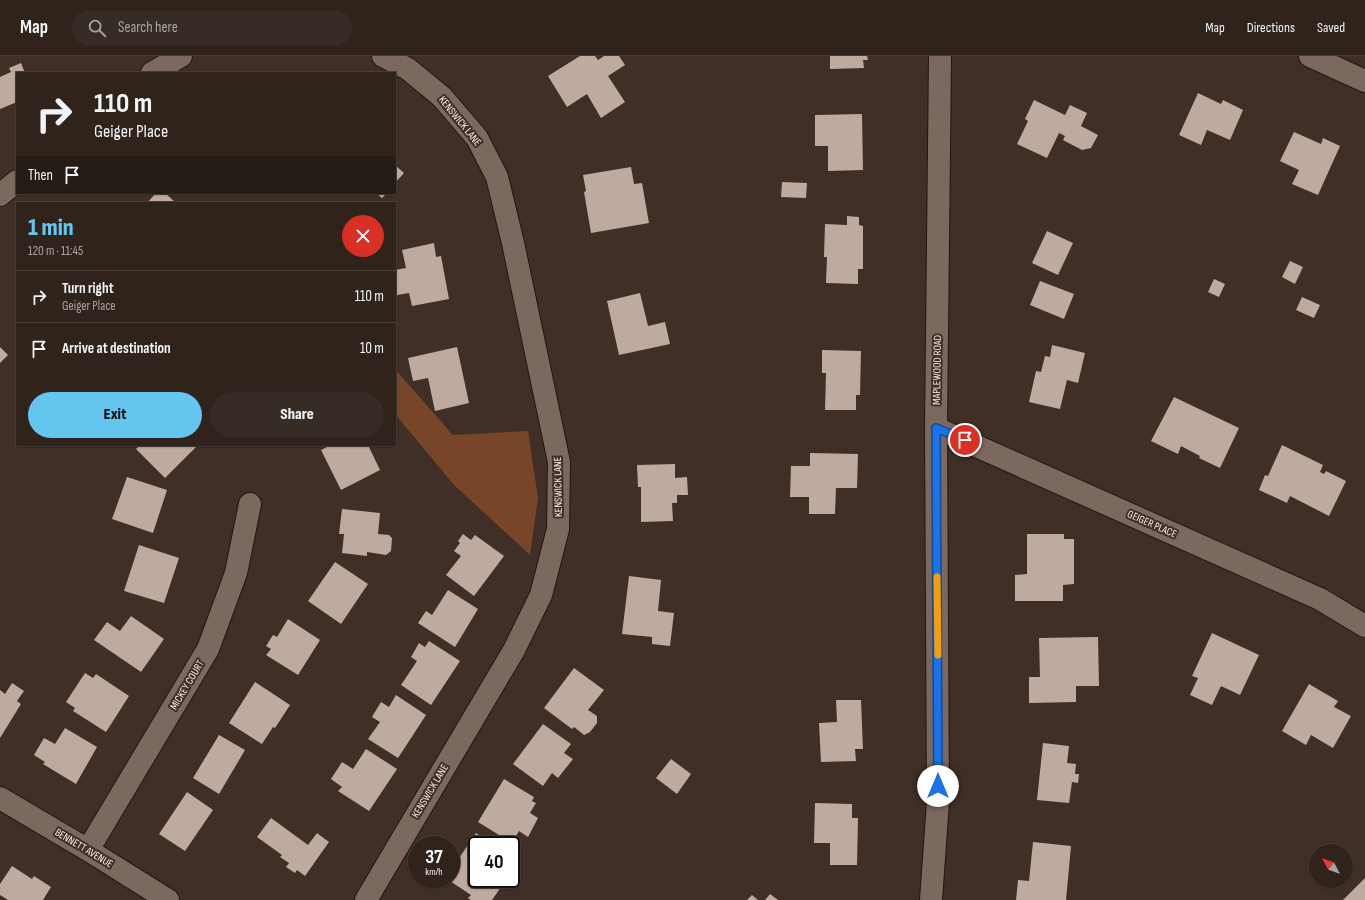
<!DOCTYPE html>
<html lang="en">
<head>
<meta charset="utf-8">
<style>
  :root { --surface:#2f231c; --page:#372b25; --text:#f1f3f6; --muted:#a7a4a3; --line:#4a403b; --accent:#64c5ee }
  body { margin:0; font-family:"Sofia Sans Condensed",sans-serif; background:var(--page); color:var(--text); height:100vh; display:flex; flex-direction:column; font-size:15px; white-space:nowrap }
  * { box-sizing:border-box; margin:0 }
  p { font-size:13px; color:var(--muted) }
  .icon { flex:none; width:22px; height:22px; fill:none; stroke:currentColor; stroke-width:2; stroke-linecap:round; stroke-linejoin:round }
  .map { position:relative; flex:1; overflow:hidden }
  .drawer { position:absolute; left:16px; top:146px; width:380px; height:244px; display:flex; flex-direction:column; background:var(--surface); border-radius:0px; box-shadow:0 1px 3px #0004,0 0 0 1px var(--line) }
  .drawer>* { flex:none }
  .hud { position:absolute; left:16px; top:16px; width:380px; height:122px; border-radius:0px; box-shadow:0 1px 3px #0004,0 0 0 1px var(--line); background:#2f231c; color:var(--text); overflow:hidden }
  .needle { width:26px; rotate:311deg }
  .buttons { position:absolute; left:1309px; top:788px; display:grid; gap:8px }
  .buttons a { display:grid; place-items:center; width:44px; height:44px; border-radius:50%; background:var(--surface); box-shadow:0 1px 3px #0004,0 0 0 1px var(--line); font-size:20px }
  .speed { position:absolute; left:408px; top:780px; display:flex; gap:8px; font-size:20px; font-weight:700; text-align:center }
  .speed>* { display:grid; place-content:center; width:52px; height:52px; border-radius:50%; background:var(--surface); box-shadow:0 1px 3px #0004,0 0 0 1px var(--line); line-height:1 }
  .speed small { font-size:10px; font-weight:400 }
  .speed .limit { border:2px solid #111; border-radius:6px; background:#fff; color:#111 }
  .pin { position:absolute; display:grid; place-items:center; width:34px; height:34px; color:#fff; margin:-17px; border:2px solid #fff; border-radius:50%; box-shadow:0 1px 4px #0007 }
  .me { position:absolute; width:44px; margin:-22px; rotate:0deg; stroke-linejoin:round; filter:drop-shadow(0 0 3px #0008) }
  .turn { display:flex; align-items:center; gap:14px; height:84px; padding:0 12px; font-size:18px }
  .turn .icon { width:52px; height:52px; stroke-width:2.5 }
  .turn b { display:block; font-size:28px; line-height:34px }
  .then { display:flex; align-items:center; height:38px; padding:0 12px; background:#0003; gap:8px; font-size:15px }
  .round { display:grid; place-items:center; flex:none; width:42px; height:42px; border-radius:21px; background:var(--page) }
  .overview { display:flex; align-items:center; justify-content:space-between; height:68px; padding:0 12px }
  h1 { font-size:24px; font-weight:800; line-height:30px; color:var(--accent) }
  .action { display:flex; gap:8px; margin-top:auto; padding:8px 12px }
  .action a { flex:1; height:46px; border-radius:24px; background:var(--accent); color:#111; font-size:16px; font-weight:800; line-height:46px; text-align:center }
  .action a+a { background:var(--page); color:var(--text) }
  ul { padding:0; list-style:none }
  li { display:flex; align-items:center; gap:12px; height:52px; padding:0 12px; border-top:1px solid var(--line) }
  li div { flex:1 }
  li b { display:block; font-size:15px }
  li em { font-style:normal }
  header { display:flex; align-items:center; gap:24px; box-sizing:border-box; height:56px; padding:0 20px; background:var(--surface); border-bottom:1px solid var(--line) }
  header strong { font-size:19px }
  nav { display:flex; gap:22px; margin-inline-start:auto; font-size:14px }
  .search { width:280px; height:36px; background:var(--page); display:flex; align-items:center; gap:10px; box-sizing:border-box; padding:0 14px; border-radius:22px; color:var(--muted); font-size:15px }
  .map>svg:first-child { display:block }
  .green { fill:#794528 }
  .building { fill:#bfaaa0 }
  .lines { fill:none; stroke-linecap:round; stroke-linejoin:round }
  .minor-casing { stroke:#25160f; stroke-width:24 }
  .tertiary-casing { stroke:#25160f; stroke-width:24 }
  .minor { stroke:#7b685f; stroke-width:22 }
  .tertiary { stroke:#7b685f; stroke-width:22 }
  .route-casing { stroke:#114b97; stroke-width:10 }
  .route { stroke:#1a73e8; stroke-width:7 }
  .slow { stroke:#f59e0b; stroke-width:7 }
  .labels { text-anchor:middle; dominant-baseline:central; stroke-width:4; stroke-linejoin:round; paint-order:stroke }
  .street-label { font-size:11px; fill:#f9eee8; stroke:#3f2f26 }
</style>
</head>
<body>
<header>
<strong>Map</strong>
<div class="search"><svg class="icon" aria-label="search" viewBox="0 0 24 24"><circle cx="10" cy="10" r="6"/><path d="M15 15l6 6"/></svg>Search here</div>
<nav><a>Map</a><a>Directions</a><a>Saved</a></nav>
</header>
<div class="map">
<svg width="1365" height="844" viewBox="0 0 1365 844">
  <rect width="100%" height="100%" fill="#3f2f26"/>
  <path class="green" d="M395,313L453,379L528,375L538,442L530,499L454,429L395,358Z"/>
  <path class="building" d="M580,0H595L598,4L604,0H619L625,9L608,20L625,46L601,62L587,38L567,51L548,20Z
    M830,0H867L868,4H863L864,12L830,13Z
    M21,7L25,17H17V46L0,53V21L11,16L9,12Z
    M1198,37L1221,48L1223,44L1243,54L1230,84L1207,74L1201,89L1179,79Z
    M1034,44L1065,59L1070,49L1087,57L1081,70L1098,79L1091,92L1082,94L1063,84L1065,80L1059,77L1047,102L1017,88L1028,65L1025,63Z
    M862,58L863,114L828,115V90H815V59Z
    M1294,76L1321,88L1323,82L1340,90L1318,139L1292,128L1299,114L1280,105Z
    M395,109L404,117L395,127Z
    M631,111L634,128L642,127L649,167L591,177L584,136L586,135L583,119Z
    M782,126L807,127L806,142L781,141Z
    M156,137H165L176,147H147Z
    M376,137H387L382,142Z
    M847,160L859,161V169L863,170V213H858V228L826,227L827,201H824L825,168L847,169Z
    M1047,175L1073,187L1058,219L1032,207Z
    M434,187L436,201L441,200L449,243L412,250L409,237L397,239L395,226V214L406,212L402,194Z
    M1290,205L1303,211L1295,228L1282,221Z
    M1214,223L1225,228L1219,241L1208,236Z
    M1040,225L1074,238L1064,263L1030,249Z
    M640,237L648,270L665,266L670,288L619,299L607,245Z
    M1302,241L1320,249L1314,262L1296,254Z
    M1052,289L1085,297L1078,327L1067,324L1060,353L1029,346L1036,315L1041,316L1045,300L1050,301Z
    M0,291L8,299L0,307Z
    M457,291L469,347L435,355L428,322L413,325L408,302Z
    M822,294L861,295L860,339H856V354H825L826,317H822Z
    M1174,341L1239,372L1220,412L1199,402L1200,400L1181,390L1178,398L1151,385Z
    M140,389H198L165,422L136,393Z
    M331,389H368L380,414L341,434L321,394Z
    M1282,389L1323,409L1320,416L1324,418L1326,415L1346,425L1329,460L1290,440L1287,447L1259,434L1265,419L1268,420Z
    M810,397L858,398L857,432H836L835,458H809V441H790L791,410H810Z
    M675,408V422L687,421L688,439H677V447H672L673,465L641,466V431H638L637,409Z
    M127,421L167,434L153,477L112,463Z
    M342,453L380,457L378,478L389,479L392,482L391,495L386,499L367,496V500L342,497L344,478H339Z
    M463,478L471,484L475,479L504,500L474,540L446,519L461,500L454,495L460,487L458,485Z
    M1027,478H1064V483H1074V528L1063,529V545H1015V519L1027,518Z
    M139,489L179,502L164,547L124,535Z
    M335,506L368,528L341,568L308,545Z
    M629,520L661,524L658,555L674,557L670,590L652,588V581L622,578Z
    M448,534L478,553L455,591L418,567L426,555L432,559Z
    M131,560L164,583L141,616L94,584L107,566L120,575Z
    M288,563L320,584L298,619L266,599L271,593L266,590L273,579L277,581Z
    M1212,577L1259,599L1240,639L1221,630L1212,649L1190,639L1198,622L1192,620Z
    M1098,581L1099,630H1076V646L1029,647V621H1040L1039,582Z
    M429,585L460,605L431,649L401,629L417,605L411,601L419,587L425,591Z
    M574,612L604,634L588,654L597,660V667L590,676L584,679L574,671L572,673L544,652Z
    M85,617L93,622L96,618L129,640L106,676L73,655L75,652L66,646Z
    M255,626L290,649L275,672L273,671L262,688L229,667Z
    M12,627L24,635L17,645L21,648L0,682V634L5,638Z
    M1309,628L1338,645L1334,651L1351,660L1333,692L1311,679L1306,689L1282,675Z
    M396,639L426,659L398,702L368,683L380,666L372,661L381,646L389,651Z
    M836,644H861L863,693H855L856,705L821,706L819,667L837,666Z
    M543,668L571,688L564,697L573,703L558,722L552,717L543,730L513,708Z
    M65,672L97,691L76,728L43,708L45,706L34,699L44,682L55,688Z
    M219,679L245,694L219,738L193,722Z
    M1043,687L1069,690L1067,707L1076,708L1075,718H1079L1078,727L1072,726L1069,747L1037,744Z
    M366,693L397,713L369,755L338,735L342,731L331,723L342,706L353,713Z
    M671,703L691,718L677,738L656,722Z
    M504,723L534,741L532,745L536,747L530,757L538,762L528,781L519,775L512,787L478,766Z
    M187,736L213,754L185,795L159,778Z
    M815,747L852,748V762H858L857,809H830V787H814Z
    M271,762L308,789L317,777L329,786L305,820L297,814L295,817L286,811L289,807L280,801L282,799L257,781Z
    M476,777L494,789H477V823H497L499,834L492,844H471L468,842L471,839L447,823H451V814Z
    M1033,786L1071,790L1066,844H1016L1018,824L1029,825Z
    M12,810L32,823L34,820L51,831L43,844H8L0,839V828Z
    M1365,822V844H1343Z
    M770,838L778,844H765Z
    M752,839L758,844H747Z"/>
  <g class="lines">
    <g class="minor-casing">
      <path id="minor" d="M1310,0L1365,25
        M152,17L181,0
        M0,139L17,125
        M936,372L1320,543L1365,570
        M0,742L88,794L168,844
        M88,794L208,593L236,517L250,448
        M366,844L514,594L541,539L558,473L559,406L513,187L497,121L477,82L442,41L408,13L383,0"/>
    </g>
    <g class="tertiary-casing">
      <path id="tertiary" d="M931,844L938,746L936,372L940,0"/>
    </g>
    <use href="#minor" class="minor"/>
    <use href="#tertiary" class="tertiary"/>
  </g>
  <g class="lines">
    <g class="route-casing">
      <path id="route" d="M938,730L936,372L965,384"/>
    </g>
    <use href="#route" class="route"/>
    <path class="slow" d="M937,521L938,599"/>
  </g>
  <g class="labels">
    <g class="street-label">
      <text transform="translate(460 65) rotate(51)">KENSWICK LANE</text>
      <text transform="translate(937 314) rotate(-89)">MAPLEWOOD ROAD</text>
      <text transform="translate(558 431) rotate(-91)">KENSWICK LANE</text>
      <text transform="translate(1152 468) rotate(24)">GEIGER PLACE</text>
      <text transform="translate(187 629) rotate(-59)">MICKEY COURT</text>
      <text transform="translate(430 735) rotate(-59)">KENSWICK LANE</text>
      <text transform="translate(84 792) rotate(31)">BENNETT AVENUE</text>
    </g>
  </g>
</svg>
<div class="buttons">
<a><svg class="needle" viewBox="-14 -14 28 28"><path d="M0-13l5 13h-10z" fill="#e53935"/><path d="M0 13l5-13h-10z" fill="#a7a4a3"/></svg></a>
</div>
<div class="speed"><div>37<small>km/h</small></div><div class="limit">40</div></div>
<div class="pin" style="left:965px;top:384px;background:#d93025"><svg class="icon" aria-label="arrive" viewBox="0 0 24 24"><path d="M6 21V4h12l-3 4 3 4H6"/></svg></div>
<svg class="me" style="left:938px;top:730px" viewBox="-20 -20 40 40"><circle r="19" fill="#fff"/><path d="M0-13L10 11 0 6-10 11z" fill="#1a73e8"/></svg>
<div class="hud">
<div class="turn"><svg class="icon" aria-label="right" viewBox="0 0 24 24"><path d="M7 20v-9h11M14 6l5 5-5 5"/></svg><div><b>110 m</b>Geiger Place</div></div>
<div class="then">Then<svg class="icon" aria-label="arrive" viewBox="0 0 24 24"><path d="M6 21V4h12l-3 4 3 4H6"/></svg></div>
</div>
<section class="drawer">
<div class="overview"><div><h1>1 min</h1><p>120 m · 11:45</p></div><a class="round" style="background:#d93025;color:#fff"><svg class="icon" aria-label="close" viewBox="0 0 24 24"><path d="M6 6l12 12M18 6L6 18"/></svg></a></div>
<ul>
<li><svg class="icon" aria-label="right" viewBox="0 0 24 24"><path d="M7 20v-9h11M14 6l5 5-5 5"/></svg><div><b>Turn right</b><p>Geiger Place</p></div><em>110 m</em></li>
<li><svg class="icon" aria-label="arrive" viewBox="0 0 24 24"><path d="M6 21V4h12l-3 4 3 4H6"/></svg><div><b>Arrive at destination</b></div><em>10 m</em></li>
</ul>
<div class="action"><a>Exit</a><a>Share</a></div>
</section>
</div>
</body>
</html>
